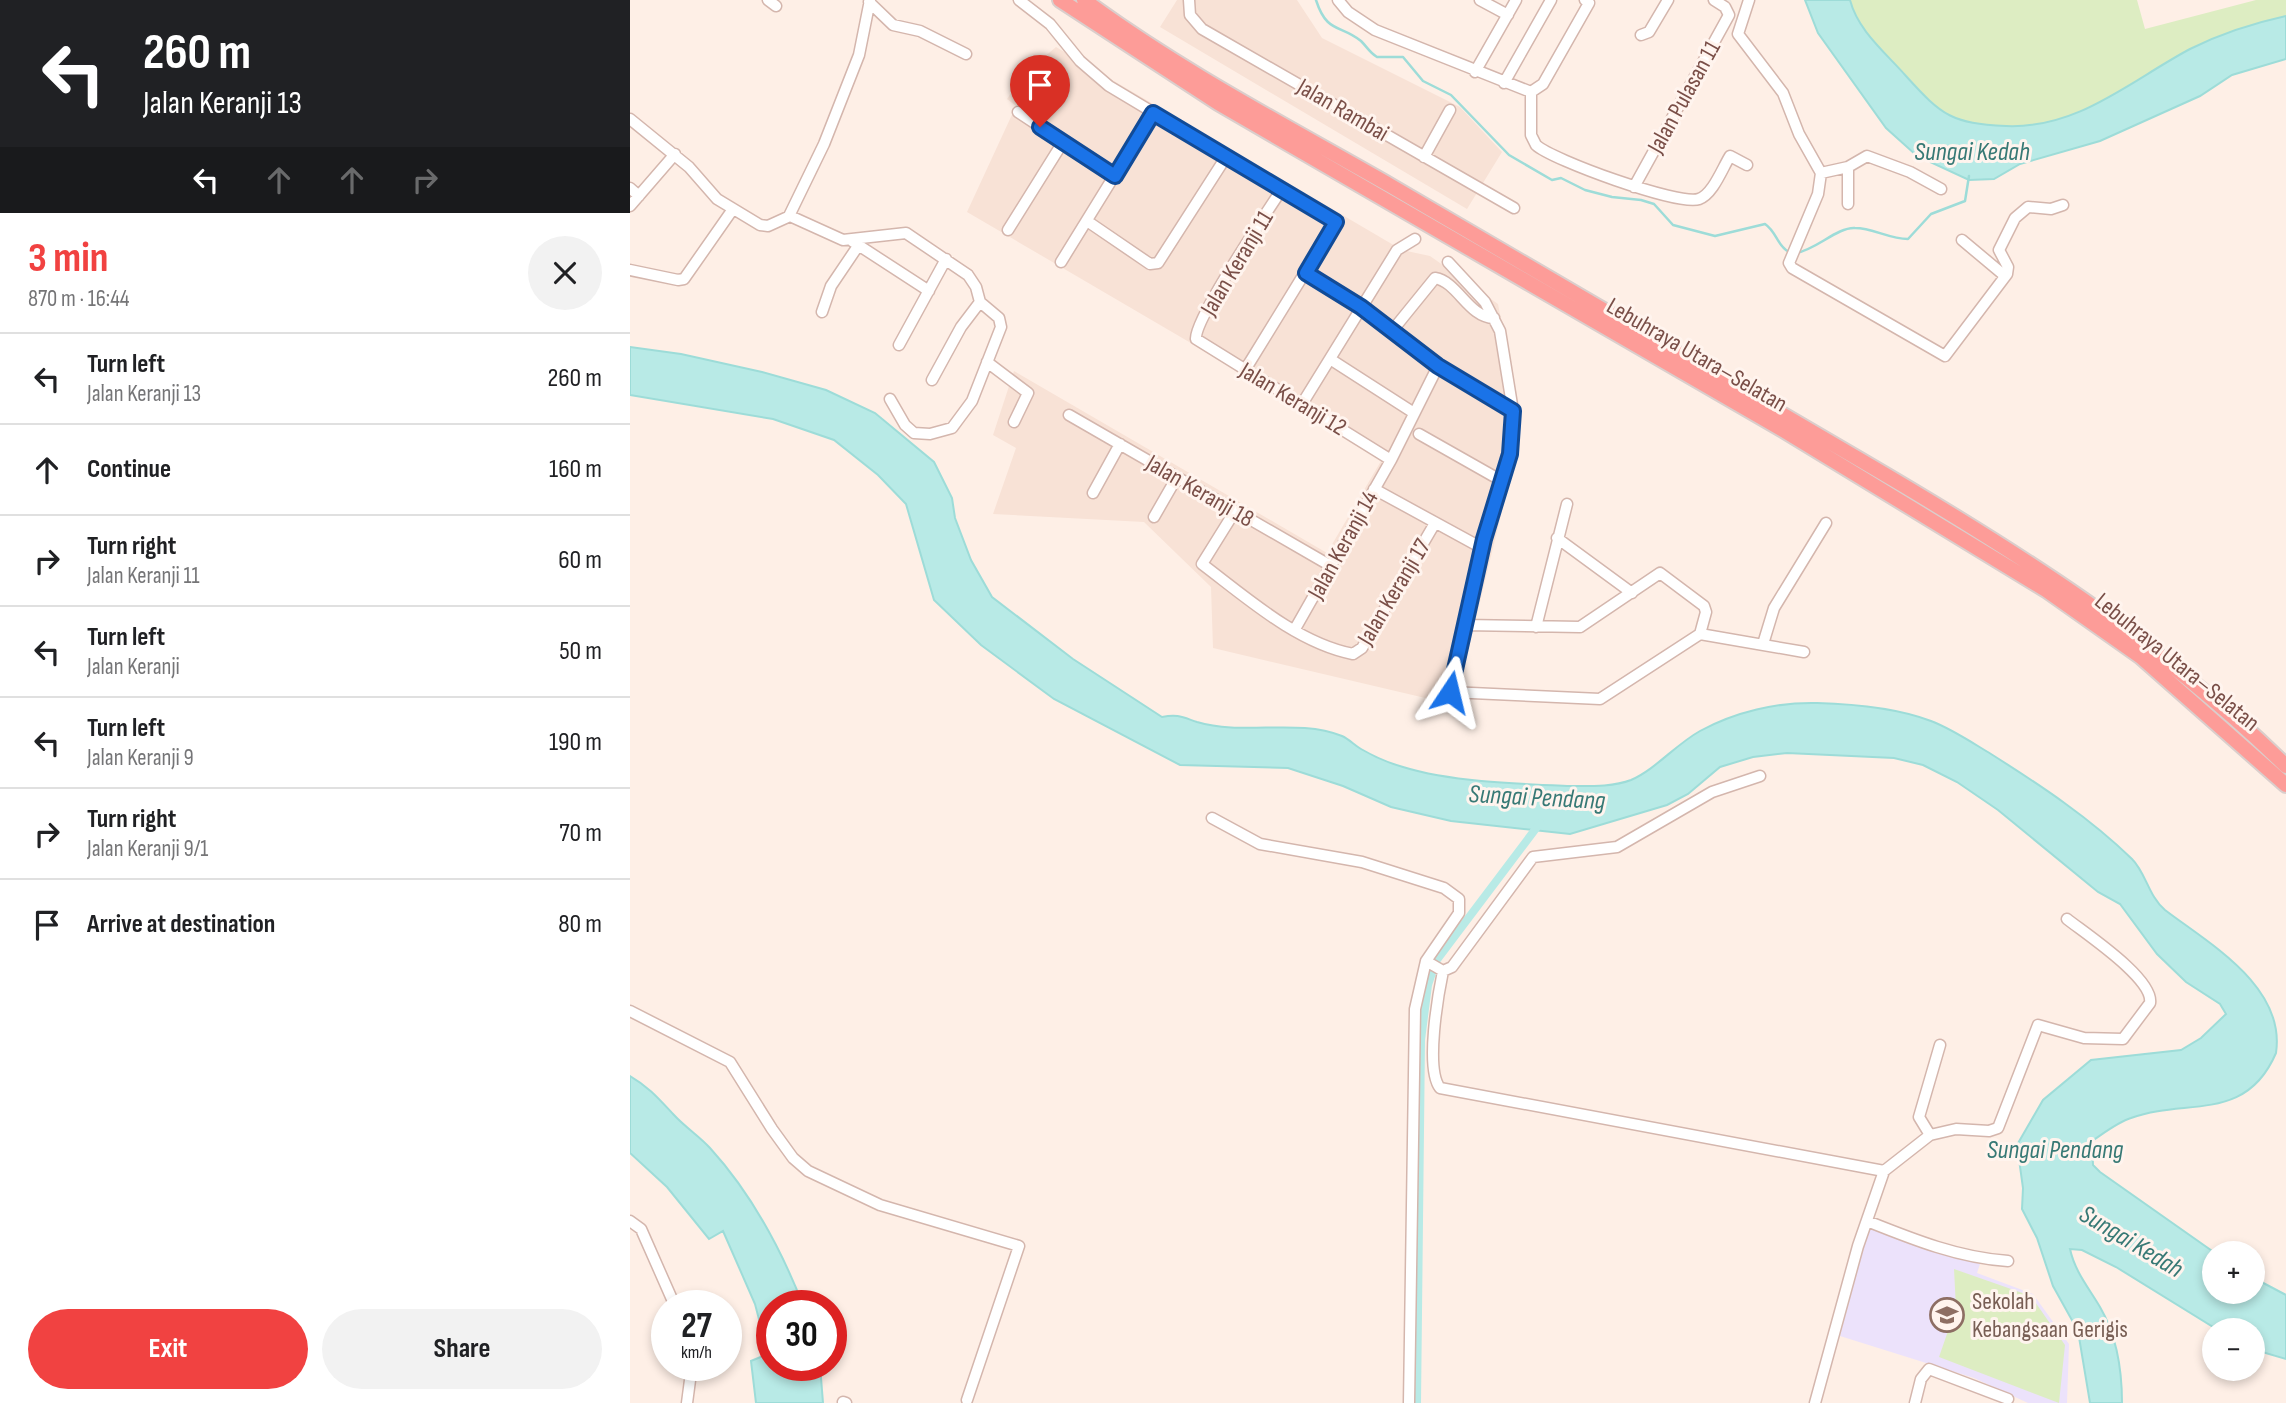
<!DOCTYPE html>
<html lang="en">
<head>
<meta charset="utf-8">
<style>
  :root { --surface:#fff; --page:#f2f2f2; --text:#202124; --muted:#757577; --line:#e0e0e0; --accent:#f14241 }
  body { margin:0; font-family:"Sofia Sans Condensed",sans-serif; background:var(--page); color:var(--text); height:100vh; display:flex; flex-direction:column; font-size:26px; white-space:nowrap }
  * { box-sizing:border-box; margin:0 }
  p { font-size:23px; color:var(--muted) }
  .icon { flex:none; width:38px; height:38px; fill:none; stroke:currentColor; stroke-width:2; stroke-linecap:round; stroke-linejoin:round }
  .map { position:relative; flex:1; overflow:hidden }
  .panel { display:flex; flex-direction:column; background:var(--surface); width:630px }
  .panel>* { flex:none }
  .guide { background:#202124; color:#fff; overflow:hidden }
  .controls { position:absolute; left:1572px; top:1241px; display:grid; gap:14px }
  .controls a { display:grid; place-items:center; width:63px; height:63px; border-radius:50%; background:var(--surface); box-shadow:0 4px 10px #0003; font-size:35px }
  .speed { position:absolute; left:21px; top:1290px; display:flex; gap:14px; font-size:35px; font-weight:700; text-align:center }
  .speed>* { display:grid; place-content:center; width:91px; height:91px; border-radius:50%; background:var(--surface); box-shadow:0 4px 10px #0003; line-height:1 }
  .speed small { font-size:18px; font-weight:400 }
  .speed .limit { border:10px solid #d22; background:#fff; color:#111 }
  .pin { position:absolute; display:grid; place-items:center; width:60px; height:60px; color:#fff; margin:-72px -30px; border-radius:50% 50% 50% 0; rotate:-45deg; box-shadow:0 0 7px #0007 }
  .pin .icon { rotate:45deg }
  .me { position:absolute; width:77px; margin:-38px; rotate:10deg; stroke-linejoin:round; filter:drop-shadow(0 0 5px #0008) }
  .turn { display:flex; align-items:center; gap:24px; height:147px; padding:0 28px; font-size:32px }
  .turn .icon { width:91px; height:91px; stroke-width:2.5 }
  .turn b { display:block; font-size:49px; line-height:60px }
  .lanes { display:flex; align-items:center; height:66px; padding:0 28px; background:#0003; justify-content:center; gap:35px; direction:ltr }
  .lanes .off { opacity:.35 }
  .round { display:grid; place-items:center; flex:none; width:74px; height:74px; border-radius:37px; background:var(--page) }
  .headline { display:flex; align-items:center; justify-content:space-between; height:119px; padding:0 28px }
  h1 { font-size:42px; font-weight:700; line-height:52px; color:var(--accent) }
  .cta { display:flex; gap:14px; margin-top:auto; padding:14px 28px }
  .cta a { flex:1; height:80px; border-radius:42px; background:var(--accent); color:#fff; font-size:28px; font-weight:700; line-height:80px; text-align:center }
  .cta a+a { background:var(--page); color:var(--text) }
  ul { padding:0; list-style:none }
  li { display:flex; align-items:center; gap:21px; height:91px; padding:0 28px; border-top:2px solid var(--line) }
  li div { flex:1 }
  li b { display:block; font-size:26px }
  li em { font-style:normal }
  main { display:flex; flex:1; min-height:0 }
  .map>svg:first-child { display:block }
  .residential { fill:#f8e2d6 }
  .education { fill:#ece2fb }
  .green { fill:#ddedc2 }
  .water { fill:#b8eae6; stroke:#9ddcd8; stroke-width:2 }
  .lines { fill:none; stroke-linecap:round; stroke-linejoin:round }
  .stream { stroke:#9ddcd8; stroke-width:2.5 }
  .canal { stroke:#b8eae6; stroke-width:8 }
  .minor-casing { stroke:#d4b6ad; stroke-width:13 }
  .highway-casing { stroke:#dacecc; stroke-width:18 }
  .minor { stroke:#fff; stroke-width:10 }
  .highway { stroke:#fd9c98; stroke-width:14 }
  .route-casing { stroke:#114b97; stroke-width:18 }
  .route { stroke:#1a73e8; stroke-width:12 }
  .labels { text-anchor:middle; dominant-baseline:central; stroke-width:6; stroke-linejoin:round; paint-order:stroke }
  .street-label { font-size:24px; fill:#7a4f48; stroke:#fff4ee }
  .education-label { font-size:24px; fill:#785e54; stroke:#fff4ee; text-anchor:start }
  .water-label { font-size:26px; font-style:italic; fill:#377975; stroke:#fff4ee }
</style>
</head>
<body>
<main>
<section class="panel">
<div class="guide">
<div class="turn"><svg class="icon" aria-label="left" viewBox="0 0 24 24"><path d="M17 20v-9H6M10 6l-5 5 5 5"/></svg><div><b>260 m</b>Jalan Keranji 13</div></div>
<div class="lanes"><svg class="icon" aria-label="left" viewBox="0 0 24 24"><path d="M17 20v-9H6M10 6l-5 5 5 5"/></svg><svg class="icon off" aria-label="ahead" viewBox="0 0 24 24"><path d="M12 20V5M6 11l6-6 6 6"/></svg><svg class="icon off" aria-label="ahead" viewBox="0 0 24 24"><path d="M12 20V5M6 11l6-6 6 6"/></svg><svg class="icon off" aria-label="right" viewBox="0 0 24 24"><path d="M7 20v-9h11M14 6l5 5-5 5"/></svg></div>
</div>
<div class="headline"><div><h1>3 min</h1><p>870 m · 16:44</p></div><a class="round"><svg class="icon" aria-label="close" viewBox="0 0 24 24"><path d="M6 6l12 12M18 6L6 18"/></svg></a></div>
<ul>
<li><svg class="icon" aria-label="left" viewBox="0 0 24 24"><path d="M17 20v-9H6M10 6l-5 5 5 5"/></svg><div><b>Turn left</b><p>Jalan Keranji 13</p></div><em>260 m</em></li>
<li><svg class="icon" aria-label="ahead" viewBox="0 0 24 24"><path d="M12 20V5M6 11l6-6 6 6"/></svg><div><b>Continue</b></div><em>160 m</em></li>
<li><svg class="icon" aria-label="right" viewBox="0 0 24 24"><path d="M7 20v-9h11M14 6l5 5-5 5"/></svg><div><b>Turn right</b><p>Jalan Keranji 11</p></div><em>60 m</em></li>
<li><svg class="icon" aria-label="left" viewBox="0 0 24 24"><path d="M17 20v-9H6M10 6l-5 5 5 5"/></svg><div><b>Turn left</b><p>Jalan Keranji</p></div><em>50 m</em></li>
<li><svg class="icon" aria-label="left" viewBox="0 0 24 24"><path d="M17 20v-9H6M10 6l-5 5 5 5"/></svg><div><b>Turn left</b><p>Jalan Keranji 9</p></div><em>190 m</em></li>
<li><svg class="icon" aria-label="right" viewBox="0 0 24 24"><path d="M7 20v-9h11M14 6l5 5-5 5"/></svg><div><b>Turn right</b><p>Jalan Keranji 9/1</p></div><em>70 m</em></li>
<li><svg class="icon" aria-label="arrive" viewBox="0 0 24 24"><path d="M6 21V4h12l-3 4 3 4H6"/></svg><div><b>Arrive at destination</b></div><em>80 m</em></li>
</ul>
<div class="cta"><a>Exit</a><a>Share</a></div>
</section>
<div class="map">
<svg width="1656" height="1403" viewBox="0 0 1656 1403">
  <rect width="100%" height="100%" fill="#feefe6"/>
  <path class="residential" d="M547,0H667L692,38L830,107L872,152L837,209L530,27Z
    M426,47L772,250L800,256L868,304L888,405L884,461L825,705L583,648L581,587L514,522L363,514L386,448L363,435L384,371L697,553L754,456L337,212L386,106L377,99L394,74Z"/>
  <path class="education" d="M1238,1228L1350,1264L1347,1273L1403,1294L1439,1344L1437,1403H1398L1344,1378L1210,1336Z"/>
  <path class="green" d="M1220,0H1507L1515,29L1626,0H1656V16C1624,23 1590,34 1560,49C1500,81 1448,129 1376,126C1322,123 1313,117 1277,76C1256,53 1228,31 1220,0Z
    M1324,1269L1401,1296L1435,1345L1429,1403L1309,1357L1326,1308Z"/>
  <path class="water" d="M1175,0H1220C1228,31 1256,53 1276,76C1313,117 1322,123 1376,126C1448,129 1500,81 1560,49C1590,34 1624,23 1656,16V59L1602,75L1570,96L1470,141L1390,164L1364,179L1339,180L1287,156L1256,128L1188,33Z
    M0,347L51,354L132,372L196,390L245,413L304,462L322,498L325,518L341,560L362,597L443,659L532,717C548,714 552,717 567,722C614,736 667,718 712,736C719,739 724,745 731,749C743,756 759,763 773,767C821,782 889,784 940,786C959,786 983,787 1001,780C1026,769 1045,745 1070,731C1105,712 1147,702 1187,703C1223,704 1267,708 1301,721C1322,729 1341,742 1361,754C1410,785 1460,818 1502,859C1516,873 1519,897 1535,910C1578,943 1656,986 1646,1053C1616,1123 1557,1098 1501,1118C1488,1122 1474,1133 1462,1141L1463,1165L1470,1172L1585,1253L1584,1292H1622V1277L1656,1295V1359L1622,1349V1330H1588L1486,1267L1452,1250L1440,1249C1445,1272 1459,1288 1470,1307C1487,1336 1492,1370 1492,1403H1460L1448,1331L1423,1286L1407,1238L1392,1209L1393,1188L1387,1145L1413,1100L1461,1060L1551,1050L1571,1038L1596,1014L1590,1004L1556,982L1527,954L1490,904L1468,892L1368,810L1327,782L1293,765L1264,758L1157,753L1123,757L1090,767L1058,794L1037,805L940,834L821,821L761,807L713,786L658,768L550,765L424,699L351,645L304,600L276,504L248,475L204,440L143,419L0,395Z
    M0,1076C19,1087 29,1099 44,1115C55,1127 69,1136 80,1148C121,1193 151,1249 173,1305L142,1306V1365H190L193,1403H126L121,1361L138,1354L125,1304L93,1231L79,1239L37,1187L0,1153Z"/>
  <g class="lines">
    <path class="stream" d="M686,0C697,34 710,24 731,41C737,47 740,53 747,57H773L793,81L821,95L879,155L922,180L931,178L955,190L982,197L1011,200L1024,204L1043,225L1085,236L1135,224C1147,232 1147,246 1159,252
      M1166,253C1186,250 1207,227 1225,228C1243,228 1259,239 1278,239L1301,214L1335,201L1339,176"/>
    <path class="canal" d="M787,1403L791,1040L798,985L806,961L910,823"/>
    <g class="minor-casing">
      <path id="minor" d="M138,0L146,6
        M389,0L420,24L450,61L479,86L706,222L615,370
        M559,0L560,15L572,29L884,208
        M708,0L718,12L745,30L901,92L913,84L959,3L955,0
        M850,0L878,15
        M1119,0L1108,34L1153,93L1169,134L1191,173L1188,194L1159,263L1162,268L1315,356L1377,274L1378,267L1369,250L1385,218L1398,207L1421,209L1433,205
        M239,2L263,25L290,31L336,54
        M1011,35L1019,32L1038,0
        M845,72L886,0
        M874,83L921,0
        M901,92V135L906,145C922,160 1049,206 1069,199C1083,194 1092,169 1100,156L1117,165
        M388,112L485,176
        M0,119L59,167L87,199L130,225L138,226L160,216L213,240L276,233L338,275L346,287L350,302L369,318L371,327L342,401L322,428L300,434L284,433L275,425L260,399
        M794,157L820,110
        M1218,167V204
        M1191,173L1218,167L1237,156L1280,172L1311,189
        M1004,187L1099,15L1095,7L1084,0
        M0,188L9,196
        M652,189C637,212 564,320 566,339L761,460
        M0,206L45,154
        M159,216L194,144L229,55L240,0
        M457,221L520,264L528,263L596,157
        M378,230L433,142
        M1332,240L1375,276
        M222,241L299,291
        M431,262L523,113
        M818,262L855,302L870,331L883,411L880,454L854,539L820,692L970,699L1070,634
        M0,270L48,280L54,279L103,209
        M676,273L731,307L808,366L883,411
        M192,312L201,286L228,246
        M762,331L805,278C828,282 838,317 864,318
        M269,345L316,259
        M700,359L784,413
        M357,362L398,393L384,422
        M302,380L331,327L350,302
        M672,404L767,250L785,239
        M439,415L701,566
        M789,434L872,481
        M744,489L852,548
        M463,493L490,444
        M605,511L572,564C617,598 667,643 723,654L732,648L805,523
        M524,517L547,477
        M927,538L1002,593
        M834,625L950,627L1030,573L1074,606L1076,612L1070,634
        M906,627L937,504
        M665,629L761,460L808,366
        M1070,634L1174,652
        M1133,644L1144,608L1196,523
        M582,818L630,844L732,862L814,888L829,899V913L796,961L785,1009L779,1403
        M796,961L813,971L822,967L903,857L987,847L1082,792L1130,776
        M813,971C808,995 795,1069 810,1088L1254,1171
        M0,1011L100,1062L142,1129L163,1158L178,1171L250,1205L389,1246L337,1400
        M1300,1135L1289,1117L1310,1045
        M0,1221L11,1229L45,1306
        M1237,1221C1282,1239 1329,1258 1378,1261
        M213,1402L216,1403
        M57,1403L62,1365
        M1185,1403L1228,1246L1254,1171L1300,1135L1326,1129L1359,1131L1368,1128L1408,1025L1454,1038L1493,1039L1520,1003C1524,979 1456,934 1437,919
        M1285,1403L1291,1379L1299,1369L1378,1399"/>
    </g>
    <g class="highway-casing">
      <path id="highway" d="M430,0L588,103L1153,430L1416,590L1511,657L1656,785
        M454,0C550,71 658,127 761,186C918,277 1075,370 1232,461C1386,551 1527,640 1656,766"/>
    </g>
    <use href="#minor" class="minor"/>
    <use href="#highway" class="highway"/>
  </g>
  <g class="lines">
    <g class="route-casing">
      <path id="route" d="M410,127L485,176L523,113L706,222L676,273L731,307L808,366L883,411L880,454L854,539L820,692"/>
    </g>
    <use href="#route" class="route"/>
  </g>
  <defs>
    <g id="school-ring" transform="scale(1.75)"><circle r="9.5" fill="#fff4ee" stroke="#8d6e63" stroke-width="1.5"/><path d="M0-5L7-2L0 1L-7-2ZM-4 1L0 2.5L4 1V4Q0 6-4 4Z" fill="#8d6e63"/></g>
  </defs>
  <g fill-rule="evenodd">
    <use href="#school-ring" x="1317" y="1315"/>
  </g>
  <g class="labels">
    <g class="street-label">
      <text transform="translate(1054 97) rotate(-61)">Jalan Pulasan 11</text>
      <text transform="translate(713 110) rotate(30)">Jalan Rambai</text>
      <text transform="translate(607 263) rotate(-59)">Jalan Keranji 11</text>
      <text transform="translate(1067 355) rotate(30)">Lebuhraya Utara–Selatan</text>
      <text transform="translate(663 399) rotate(31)">Jalan Keranji 12</text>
      <text transform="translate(570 491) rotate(30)">Jalan Keranji 18</text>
      <text transform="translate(713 545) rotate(-61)">Jalan Keranji 14</text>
      <text transform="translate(764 592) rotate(-59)">Jalan Keranji 17</text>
      <text transform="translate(1547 662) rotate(39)">Lebuhraya Utara–Selatan</text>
    </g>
    <g class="education-label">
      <text x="1342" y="1301">Sekolah<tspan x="1342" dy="28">Kebangsaan Gerigis</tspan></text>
    </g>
    <g class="water-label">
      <text x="1342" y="152">Sungai Kedah</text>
      <text transform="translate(907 798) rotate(3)">Sungai Pendang</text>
      <text x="1425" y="1150">Sungai Pendang</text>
      <text transform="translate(1501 1242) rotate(31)">Sungai Kedah</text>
    </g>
  </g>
</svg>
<div class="controls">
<a>+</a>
<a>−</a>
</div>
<div class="speed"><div>27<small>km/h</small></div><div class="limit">30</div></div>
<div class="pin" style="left:410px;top:127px;background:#d93025"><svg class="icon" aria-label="arrive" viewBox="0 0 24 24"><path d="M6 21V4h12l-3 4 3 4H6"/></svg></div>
<svg class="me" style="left:820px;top:692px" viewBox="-20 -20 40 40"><path d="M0-17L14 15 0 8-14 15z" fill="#1a73e8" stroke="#fff" stroke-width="4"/></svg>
</div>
</main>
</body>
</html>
